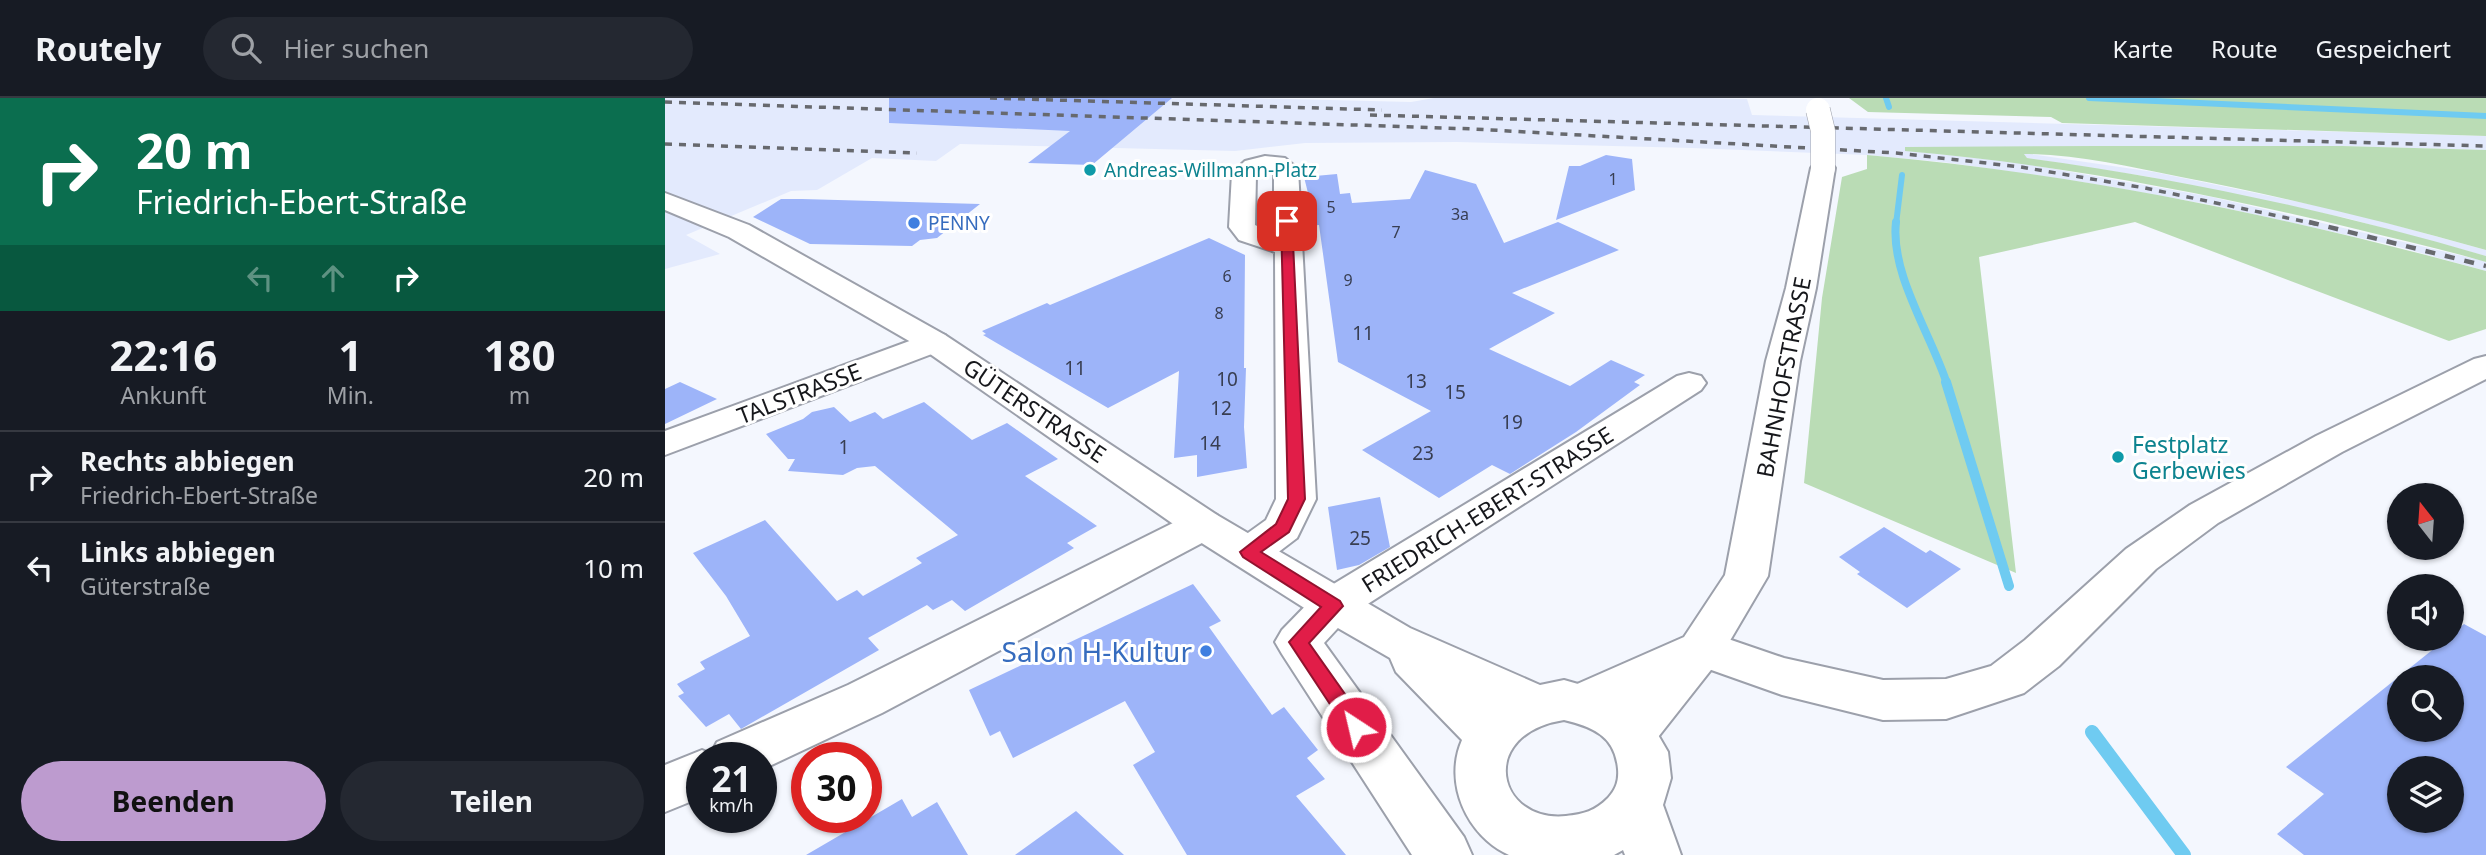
<!DOCTYPE html>
<html lang="de">
<head>
<meta charset="utf-8">
<style>
  :root { --surface:#171b24; --page:#242831; --text:#f1f3f6; --muted:#9ea1a6; --line:#363941; --accent:#bd9bcf }
  body { margin:0; font-family:"Noto Sans",sans-serif; background:var(--page); color:var(--text); height:100vh; display:flex; flex-direction:column; font-size:26px; white-space:nowrap }
  * { box-sizing:border-box; margin:0 }
  p { font-size:23px; color:var(--muted) }
  .icon { flex:none; width:38px; height:38px; fill:none; stroke:currentColor; stroke-width:2; stroke-linecap:round; stroke-linejoin:round }
  .map { position:relative; flex:1; overflow:hidden }
  .panel { display:flex; flex-direction:column; background:var(--surface); width:665px }
  .panel>* { flex:none }
  .banner { background:#0b6e4f; color:#fff; overflow:hidden }
  .needle { width:46px; rotate:343deg }
  .tools { position:absolute; left:1722px; top:385px; display:grid; gap:14px }
  .tools a { display:grid; place-items:center; width:77px; height:77px; border-radius:50%; background:var(--surface); box-shadow:0 2px 5px #0004; font-size:35px }
  .speed { position:absolute; left:21px; top:644px; display:flex; gap:14px; font-size:35px; font-weight:700; text-align:center }
  .speed>* { display:grid; place-content:center; width:91px; height:91px; border-radius:50%; background:var(--surface); box-shadow:0 2px 5px #0004; line-height:1 }
  .speed small { font-size:18px; font-weight:400 }
  .speed .limit { border:10px solid #d22; background:#fff; color:#111 }
  .pin { position:absolute; display:grid; place-items:center; width:60px; height:60px; color:#fff; margin:-30px; border-radius:14px; box-shadow:0 4px 10px #0006 }
  .me { position:absolute; width:77px; margin:-38px; rotate:325deg; stroke-linejoin:round; filter:drop-shadow(0 0 5px #0008) }
  .turn { display:flex; align-items:center; gap:24px; height:147px; padding:0 21px; font-size:32px }
  .turn .icon { width:91px; height:91px; stroke-width:2.5 }
  .turn b { display:block; font-size:49px; line-height:60px }
  .lanes { display:flex; align-items:center; height:66px; padding:0 21px; background:#0003; justify-content:center; gap:35px; direction:ltr }
  .lanes .off { opacity:.35 }
  .eta { display:flex; justify-content:space-evenly; align-items:center; height:119px; text-align:center }
  .eta b { font-size:42px; font-weight:700; line-height:49px }
  .action { display:flex; gap:14px; margin-top:auto; padding:14px 21px }
  .action a { flex:1; height:80px; border-radius:42px; background:var(--accent); color:#111; font-size:28px; font-weight:700; line-height:80px; text-align:center }
  .action a+a { background:var(--page); color:var(--text) }
  ul { padding:0; list-style:none }
  li { display:flex; align-items:center; gap:21px; height:91px; padding:0 21px; border-top:2px solid var(--line) }
  li div { flex:1 }
  li b { display:block; font-size:26px }
  li em { font-style:normal }
  header { display:flex; align-items:center; gap:42px; box-sizing:border-box; height:98px; padding:0 35px; background:var(--surface); border-bottom:2px solid var(--line) }
  header strong { font-size:33px }
  nav { display:flex; gap:38px; margin-inline-start:auto; font-size:24px }
  .search { width:490px; height:63px; background:var(--page); display:flex; align-items:center; gap:18px; box-sizing:border-box; padding:0 24px; border-radius:38px; color:var(--muted); font-size:26px }
  main { display:flex; flex:1; min-height:0 }
  .map>svg:first-child { display:block }
  .built { fill:#e3eafd }
  .green { fill:#badcb5 }
  .lines { fill:none; stroke-linecap:round; stroke-linejoin:round }
  .stream-far3 { stroke:#6fcbf1; stroke-width:6 }
  .stream-far2 { stroke:#6fcbf1; stroke-width:8 }
  .stream-far1 { stroke:#6fcbf1; stroke-width:10 }
  .stream { stroke:#6fcbf1; stroke-width:14 }
  .building { fill:#9db4f9; fill-rule:evenodd }
  .minor-casing { stroke:#9ca0ab; stroke-width:4 }
  .tertiary-casing { stroke:#9ca0ab; stroke-width:4 }
  .secondary-casing { stroke:#9ca0ab; stroke-width:4 }
  .minor { fill:#fff; fill-rule:evenodd }
  .tertiary { fill:#fff; fill-rule:evenodd }
  .secondary { fill:#fff; fill-rule:evenodd }
  .rail-far1 { stroke:#67696e; stroke-width:3.5; stroke-dasharray:7 7; stroke-linecap:butt }
  .rail { stroke:#67696e; stroke-width:4.5; stroke-dasharray:10 10; stroke-linecap:butt }
  .tertiary-bridge-casing { stroke:#9ca0ab; stroke-width:25; stroke-linecap:butt }
  .tertiary-bridge { stroke:#fff; stroke-width:24 }
  .route { fill:#e11d48; stroke:#92132f; stroke-width:2 }
  .culture-dot { fill:#0f9aa8; stroke:#fff; stroke-width:2.5 }
  .shop-dot { fill:#3f7fe0; stroke:#fff; stroke-width:2.5 }
  .labels { text-anchor:middle; dominant-baseline:central; stroke-width:6; stroke-linejoin:round; paint-order:stroke }
  .far-number-label { font-size:16px; fill:#383e52 }
  .far-culture-label { font-size:19px; fill:#0d838f; stroke:#fff; text-anchor:start }
  .far-shop-label { font-size:19px; fill:#366cbe; stroke:#fff; text-anchor:start }
  .number-label { font-size:19px; fill:#383e52 }
  .street-label { font-size:23px; fill:#16171b; stroke:#fff }
  .culture-label { font-size:23px; fill:#0d838f; stroke:#fff; text-anchor:start }
  .near-shop-label { font-size:28px; fill:#366cbe; stroke:#fff; text-anchor:end }
</style>
</head>
<body>
<header>
<strong>Routely</strong>
<div class="search"><svg class="icon" aria-label="search" viewBox="0 0 24 24"><circle cx="10" cy="10" r="6"/><path d="M15 15l6 6"/></svg>Hier suchen</div>
<nav><a>Karte</a><a>Route</a><a>Gespeichert</a></nav>
</header>
<main>
<section class="panel">
<div class="banner">
<div class="turn"><svg class="icon" aria-label="right" viewBox="0 0 24 24"><path d="M7 20v-9h11M14 6l5 5-5 5"/></svg><div><b>20 m</b>Friedrich-Ebert-Straße</div></div>
<div class="lanes"><svg class="icon off" aria-label="left" viewBox="0 0 24 24"><path d="M17 20v-9H6M10 6l-5 5 5 5"/></svg><svg class="icon off" aria-label="ahead" viewBox="0 0 24 24"><path d="M12 20V5M6 11l6-6 6 6"/></svg><svg class="icon" aria-label="right" viewBox="0 0 24 24"><path d="M7 20v-9h11M14 6l5 5-5 5"/></svg></div>
</div>
<div class="eta">
<div><b>22:16</b><p>Ankunft</p></div>
<div><b>1</b><p>Min.</p></div>
<div><b>180</b><p>m</p></div>
</div>
<ul>
<li><svg class="icon" aria-label="right" viewBox="0 0 24 24"><path d="M7 20v-9h11M14 6l5 5-5 5"/></svg><div><b>Rechts abbiegen</b><p>Friedrich-Ebert-Straße</p></div><em>20 m</em></li>
<li><svg class="icon" aria-label="left" viewBox="0 0 24 24"><path d="M17 20v-9H6M10 6l-5 5 5 5"/></svg><div><b>Links abbiegen</b><p>Güterstraße</p></div><em>10 m</em></li>
</ul>
<div class="action"><a>Beenden</a><a>Teilen</a></div>
</section>
<div class="map">
<svg width="1821" height="757" viewBox="0 0 1821 757">
  <rect width="100%" height="100%" fill="#f4f7fe"/>
  <path class="built" d="M0,0H581L746,4L769,0H1041L1082,1L1087,17L1821,38V52L1677,48L1240,50V52L1356,65L1547,99L1815,162L1821,164V173L1727,147L1547,107L1417,84L1278,64L1202,57L1027,50L792,44L640,45L570,53L295,46L271,63L207,60L152,92L126,93L21,137L55,156L0,171Z
    M1358,55L1489,74L1682,114L1821,152V158L1681,120L1485,79L1362,60Z"/>
  <path class="green" d="M1184,0H1821V38L1397,25L1386,19L1203,14Z
    M1433,48H1677L1821,52V152C1720,123 1619,99 1516,79C1465,69 1410,56 1359,56L1362,60C1518,81 1671,114 1821,158V164C1778,151 1735,142 1691,131C1543,95 1392,66 1240,53V49Z
    M1202,57C1408,75 1611,116 1810,170L1821,173V231L1784,243L1470,124L1314,159L1351,475L1139,385L1157,200L1177,79L1202,71Z"/>
  <g class="lines">
    <path class="stream-far3" d="M1221,0L1224,9
      M1424,0L1821,18
      M1231,126L1237,77"/>
    <path class="stream-far2" d="M1231,124C1225,176 1266,236 1282,286"/>
    <path class="stream-far1" d="M1281,284L1344,488"/>
    <path class="stream" d="M1427,634L1519,757"/>
  </g>
  <path class="building" d="M224,0H507L427,67L363,65L405,33L224,25Z
    M941,57L967,61L970,92L891,122L904,68H915Z
    M760,72L811,86L839,145L893,124L954,152L847,195L890,215L824,251L905,288L946,262L980,277L969,284L975,287L911,334L845,376L827,367L774,400L697,352L766,313L673,264L654,127L641,128L637,100L644,99L639,79L672,76L675,96L685,95L687,105L745,101Z
    M116,101H137L315,106L272,140L255,142L247,148L145,146L88,119Z
    M544,140L580,157L579,270H581L579,329L582,370L532,379V357L509,360L514,273L443,310L318,237L321,236L317,233L382,205L385,207Z
    M15,284L52,301L0,326V291Z
    M259,304L307,342L342,325L393,361L360,378L432,428L402,445L409,450L300,513L287,502L268,512L262,507L203,540L214,552L76,631L64,616L41,629L13,598L19,595L12,586L40,571L35,564L85,538L61,498L28,455L100,422L172,503L192,492L198,498L257,465L251,460L293,437L210,368L192,370L178,377L123,373L130,361H123L101,336L138,321L147,314L169,309L185,324L210,314L218,321Z
    M715,399L725,449L694,467L672,472L663,409Z
    M1219,429L1261,455L1265,452L1296,471L1242,510L1192,476L1195,474L1174,459Z
    M528,486L556,523L544,529L607,617L619,609L653,652L642,660L660,681L631,698L681,757H522L468,667L490,654L460,603L348,660L335,633L325,638L304,592Z
    M1799,526L1821,538V757H1639L1612,736L1659,696L1621,669L1781,541H1787V536ZM1734,579H1787V632H1734ZM1734,670H1787V723H1734Z
    M237,701L247,719L272,704L303,757H141Z
    M411,713L459,757H350Z"/>
  <g class="lines">
    <g class="minor-casing">
      <path id="minor" d="M600,58L620,60L633,71L651,401L632,440L599,465L584,470L569,465L563,455L569,445L601,422L611,401L610,154L574,142L564,129L567,75L580,63ZM606,72L609,73V136L590,127L591,77Z
        M269,234L280,237L285,244L280,251L0,357V333Z
        M1821,258V281L1677,354L1553,425L1491,471L1394,568L1359,595L1281,621L1218,622L1117,597L1021,563L1014,550L1021,537L1037,532L1119,560L1218,582L1281,581L1326,568L1360,542L1461,451L1525,407L1651,338L1809,261Z
        M1024,275L1036,278L1041,285L1036,292L684,518L659,545L799,739L807,757H747L617,556L610,544L617,532L652,496L1012,278Z
        M538,413L552,417L558,427L552,437L217,615L96,672V660H37V699L0,714V667L37,652L46,656L52,644L183,587L524,417Z"/>
    </g>
    <g class="tertiary-casing">
      <path id="tertiary" d="M1158,63L1166,65L1170,70L1151,190L1135,263L1103,478L1053,563L986,648L968,654L950,648L943,633L960,607L920,624L903,618L895,604L903,590L1019,539L1060,477L1101,263L1121,190L1146,70L1150,65Z"/>
    </g>
    <g class="secondary-casing">
      <path id="secondary" d="M0,95L84,127L280,237L552,417L745,530L875,587L899,582L955,598L981,616L1003,654L1006,680L998,707L1016,757H960L958,752L949,757H844C802,738 778,685 797,642L731,574L725,560L652,518L524,437L258,251L64,139L0,112ZM899,622C928,629 950,638 953,671C954,683 951,691 943,700C930,713 919,716 901,718C832,725 811,636 899,622Z"/>
    </g>
    <use href="#minor" class="minor"/>
    <use href="#tertiary" class="tertiary"/>
    <use href="#secondary" class="secondary"/>
    <path class="rail-far1" d="M325,0L717,12
      M0,4L809,31L1231,55L1356,69L1480,90L1651,126
      M705,17L1821,48
      M0,46L252,55"/>
    <path class="rail" d="M1644,124L1821,168"/>
    <g class="tertiary-bridge-casing">
      <path id="tertiary-bridge" d="M1153,12L1158,33V70"/>
    </g>
    <use href="#tertiary-bridge" class="tertiary-bridge"/>
  </g>
  <path class="route" d="M622,120L627,123L640,401L624,434L596,454L675,503L678,508L644,545L699,623L702,629L699,635L691,638L684,635L624,544L656,509L578,459L575,454L611,426L623,401L616,123Z"/>
  <g class="culture-dot">
    <circle cx="425" cy="72" r="7"/>
    <circle cx="1453" cy="359" r="7"/>
  </g>
  <g class="shop-dot">
    <circle cx="249" cy="125" r="7"/>
    <circle cx="541" cy="553" r="7"/>
  </g>
  <g class="labels">
    <g class="far-number-label">
      <text x="948" y="81">1</text>
      <text x="666" y="109">5</text>
      <text x="795" y="116">3a</text>
      <text x="731" y="134">7</text>
      <text x="562" y="178">6</text>
      <text x="683" y="182">9</text>
      <text x="554" y="215">8</text>
    </g>
    <g class="far-culture-label">
      <text x="439" y="72">Andreas-Willmann-Platz</text>
    </g>
    <g class="far-shop-label">
      <text x="263" y="125">PENNY</text>
    </g>
    <g class="number-label">
      <text x="698" y="235">11</text>
      <text x="410" y="270">11</text>
      <text x="562" y="281">10</text>
      <text x="751" y="283">13</text>
      <text x="790" y="294">15</text>
      <text x="556" y="310">12</text>
      <text x="847" y="324">19</text>
      <text x="545" y="345">14</text>
      <text x="179" y="349">1</text>
      <text x="758" y="355">23</text>
      <text x="695" y="440">25</text>
    </g>
    <g class="street-label">
      <text transform="translate(1118 279) rotate(-79)">BAHNHOFSTRASSE</text>
      <text transform="translate(134 295) rotate(-21)">TALSTRASSE</text>
      <text transform="translate(370 312) rotate(34)">GÜTERSTRASSE</text>
      <text transform="translate(822 411) rotate(-32)">FRIEDRICH-EBERT-STRASSE</text>
    </g>
    <g class="culture-label">
      <text x="1467" y="346">Festplatz<tspan x="1467" dy="26">Gerbewies</tspan></text>
    </g>
    <g class="near-shop-label">
      <text x="527" y="553">Salon H-Kultur</text>
    </g>
  </g>
</svg>
<div class="tools">
<a><svg class="needle" viewBox="-14 -14 28 28"><path d="M0-13l5 13h-10z" fill="#e53935"/><path d="M0 13l5-13h-10z" fill="#9ea1a6"/></svg></a>
<a><svg class="icon" aria-label="sound" viewBox="0 0 24 24"><path d="M4 9h4l5-4v14l-5-4H4zM17 9q2 3 0 6"/></svg></a>
<a><svg class="icon" aria-label="search" viewBox="0 0 24 24"><circle cx="10" cy="10" r="6"/><path d="M15 15l6 6"/></svg></a>
<a><svg class="icon" aria-label="layers" viewBox="0 0 24 24"><path d="M12 4l9 5-9 5-9-5zM3 14l9 5 9-5"/></svg></a>
</div>
<div class="speed"><div>21<small>km/h</small></div><div class="limit">30</div></div>
<div class="pin" style="left:622px;top:123px;background:#d93025"><svg class="icon" aria-label="arrive" viewBox="0 0 24 24"><path d="M6 21V4h12l-3 4 3 4H6"/></svg></div>
<svg class="me" style="left:691px;top:629px" viewBox="-20 -20 40 40"><circle r="17" fill="#e11d48" stroke="#fff" stroke-width="3"/><path d="M0-11L8 9 0 5-8 9z" fill="#fff"/></svg>
</div>
</main>
</body>
</html>
